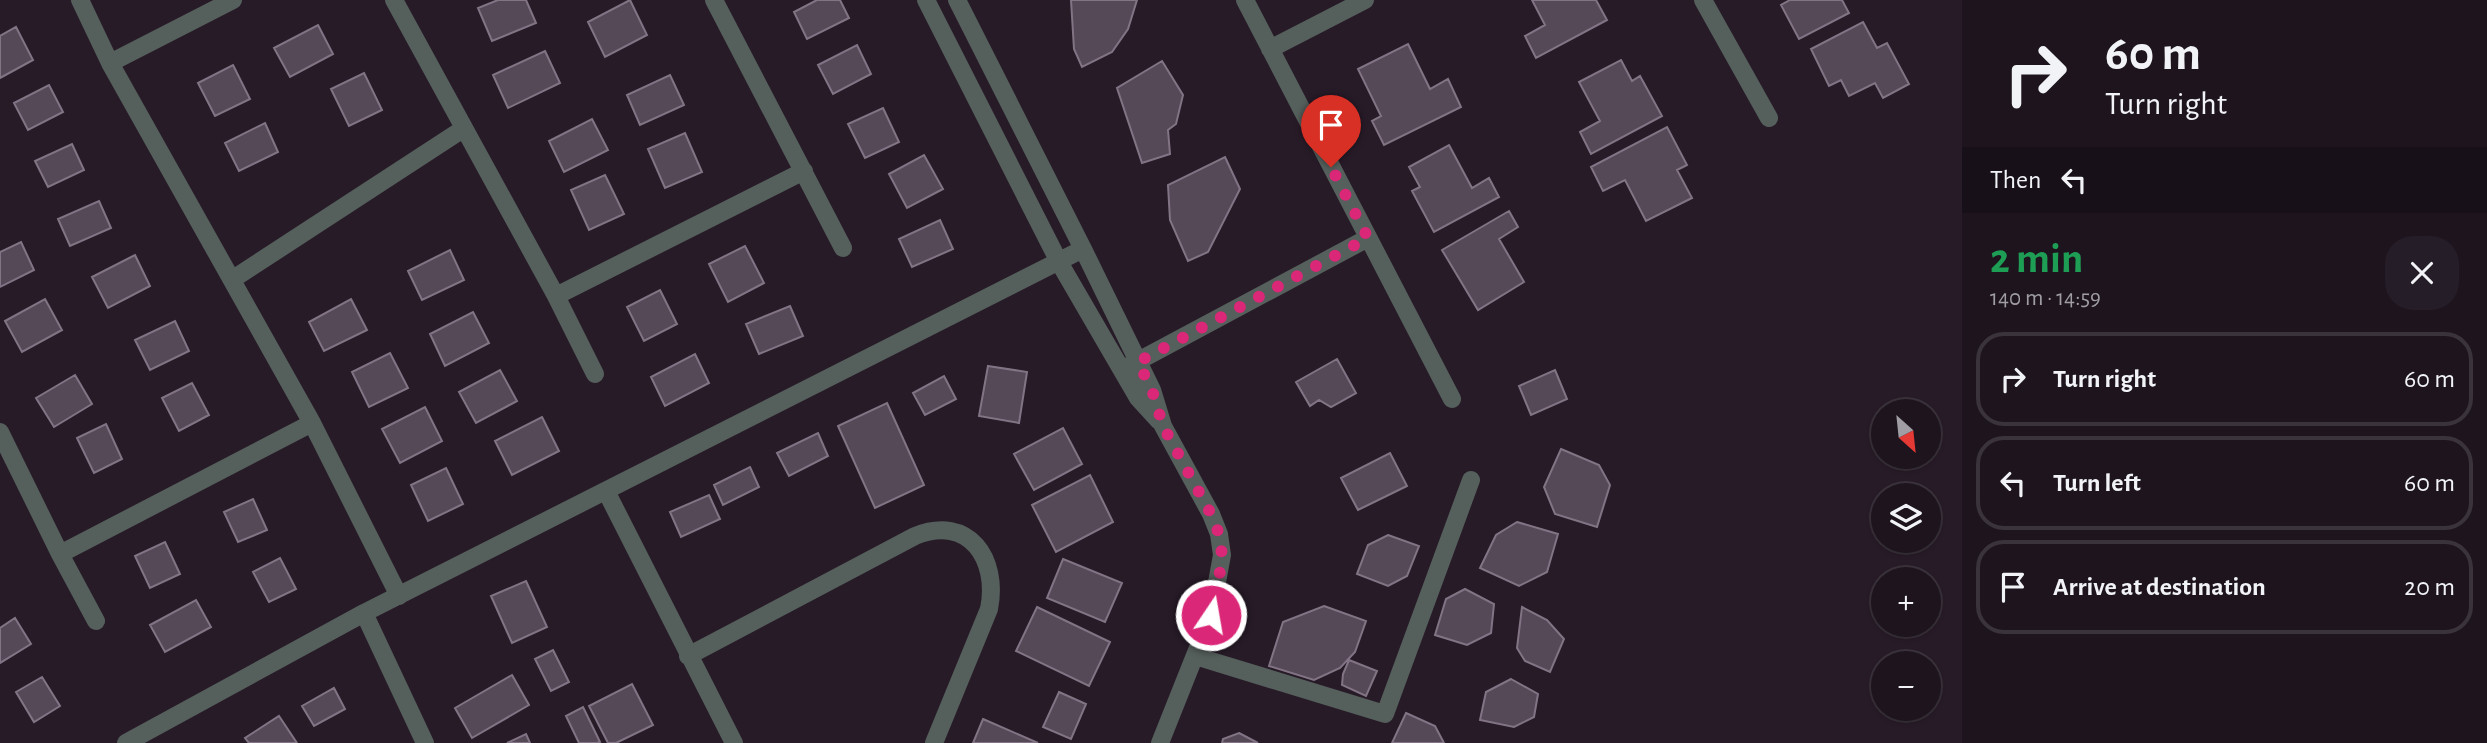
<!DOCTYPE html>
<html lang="en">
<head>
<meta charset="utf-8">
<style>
  :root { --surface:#1d141e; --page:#251d27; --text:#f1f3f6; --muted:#a09ea4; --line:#3b333c }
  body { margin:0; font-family:"Alegreya Sans",sans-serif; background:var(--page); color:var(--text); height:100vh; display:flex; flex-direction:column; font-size:26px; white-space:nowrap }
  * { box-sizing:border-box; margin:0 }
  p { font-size:23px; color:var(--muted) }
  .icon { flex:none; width:38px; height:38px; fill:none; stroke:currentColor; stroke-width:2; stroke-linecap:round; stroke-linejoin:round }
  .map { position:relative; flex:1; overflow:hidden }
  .details { display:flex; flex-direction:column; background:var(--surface); width:525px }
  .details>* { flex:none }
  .guide { background:#1d141e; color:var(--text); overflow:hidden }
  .needle { width:46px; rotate:153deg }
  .tools { position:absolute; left:1871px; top:399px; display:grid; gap:14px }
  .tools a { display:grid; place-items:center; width:70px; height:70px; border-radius:50%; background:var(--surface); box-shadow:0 2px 5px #0004,0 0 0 2px var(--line); font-size:35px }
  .pin { position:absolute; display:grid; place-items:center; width:60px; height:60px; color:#fff; margin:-72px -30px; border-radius:50% 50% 50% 0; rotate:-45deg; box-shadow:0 0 7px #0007 }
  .pin .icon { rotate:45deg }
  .me { position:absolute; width:77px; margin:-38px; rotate:12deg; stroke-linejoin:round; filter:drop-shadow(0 0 5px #0008) }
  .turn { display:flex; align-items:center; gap:24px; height:147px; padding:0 28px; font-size:32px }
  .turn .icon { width:91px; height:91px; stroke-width:2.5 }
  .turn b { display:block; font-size:49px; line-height:60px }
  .then { display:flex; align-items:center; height:66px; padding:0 28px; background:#0003; gap:14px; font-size:26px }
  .round { display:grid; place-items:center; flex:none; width:74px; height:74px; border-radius:28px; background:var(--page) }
  .headline { display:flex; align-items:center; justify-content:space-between; height:119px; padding:0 28px }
  h1 { font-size:42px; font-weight:700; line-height:52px; color:#1e9e55 }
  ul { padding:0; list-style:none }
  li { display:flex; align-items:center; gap:21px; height:94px; margin:0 14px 10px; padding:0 14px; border:4px solid var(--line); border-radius:28px }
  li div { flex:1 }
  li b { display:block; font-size:26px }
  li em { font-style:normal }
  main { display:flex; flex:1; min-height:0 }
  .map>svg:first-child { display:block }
  .building { fill:#554857; stroke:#827484; stroke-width:2 }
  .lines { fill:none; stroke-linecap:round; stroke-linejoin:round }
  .minor { stroke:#555f5b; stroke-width:18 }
  .route { stroke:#db2777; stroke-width:12; stroke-dasharray:0 21.6 }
</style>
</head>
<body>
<main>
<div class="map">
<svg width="1962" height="743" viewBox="0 0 1962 743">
  <rect width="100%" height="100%" fill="#271b28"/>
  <path class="building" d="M498,0H526L536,23L492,41L478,8Z
    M630,0L647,35L605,57L588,22Z
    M817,0H840L849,18L807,39L794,12Z
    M1071,0H1137L1128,29L1112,52L1082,67L1074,49Z
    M1532,0H1596L1607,20L1536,58L1525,36L1545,25Z
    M1790,0H1842L1849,13L1799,39L1781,5Z
    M1863,22L1877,48L1887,43L1909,84L1883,98L1875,83L1849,96L1841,80L1829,86L1811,49Z
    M318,25L333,54L290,77L274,48Z
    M16,27L33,60L0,78V36Z
    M1408,44L1430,89L1448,79L1461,107L1384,145L1372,121L1381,116L1358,69Z
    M857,45L871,74L833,94L818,65Z
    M545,51L560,83L508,108L493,75Z
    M1621,60L1632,81L1640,76L1662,116L1591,154L1580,132L1600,121L1579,82Z
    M1162,61L1183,95L1176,124L1168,130L1170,154L1142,163L1117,88Z
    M233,65L250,99L215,116L198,83Z
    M364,73L382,110L349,126L331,89Z
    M670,75L684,105L640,125L627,95Z
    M49,85L63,112L28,130L14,103Z
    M883,108L899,142L865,158L848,124Z
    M592,119L608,150L564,172L549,141Z
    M265,123L278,152L239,171L225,143Z
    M1667,127L1687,165L1677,170L1692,198L1646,221L1625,180L1603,191L1591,167Z
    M685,133L702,172L665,188L648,149Z
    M72,144L84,170L48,187L35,161Z
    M1449,145L1472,188L1489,178L1499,197L1434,232L1412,191L1420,187L1409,167Z
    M924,155L943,189L907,208L889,174Z
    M1225,157L1240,189L1208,252L1188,261L1170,220L1168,185Z
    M605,175L624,214L589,230L571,190Z
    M99,201L111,228L70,246L58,219Z
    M1509,211L1518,227L1499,239L1524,282L1478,310L1442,250Z
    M940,220L953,249L912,267L899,239Z
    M21,242L34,270L0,287V252Z
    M745,246L764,283L728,302L709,264Z
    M450,250L464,280L422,300L408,271Z
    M135,255L150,286L108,308L92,277Z
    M660,290L677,324L644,341L627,307Z
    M45,299L62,330L22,352L5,321Z
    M351,299L367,330L324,351L309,322Z
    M790,306L803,336L759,354L746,324Z
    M473,312L489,343L445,366L430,334Z
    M175,321L189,351L150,370L135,340Z
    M390,353L408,388L369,407L352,372Z
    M695,354L709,383L665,406L651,377Z
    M1337,359L1356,393L1331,407L1319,400L1310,406L1296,382Z
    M988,366L1027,372L1019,423L979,416Z
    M500,370L517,401L476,423L459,392Z
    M1555,370L1567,399L1531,415L1519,386Z
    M75,375L92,404L54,427L36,398Z
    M944,376L956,399L925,415L913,393Z
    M192,383L209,415L179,431L162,398Z
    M887,403L924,485L875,508L838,426Z
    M425,407L442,441L400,463L382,429Z
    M542,417L559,451L512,475L495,441Z
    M106,424L122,459L94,473L77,438Z
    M1063,428L1082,464L1034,490L1014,454Z
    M818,433L828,456L789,476L777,453Z
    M1561,449L1599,465L1610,485L1597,527L1555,514L1544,487Z
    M1390,453L1407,486L1358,510L1341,478Z
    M750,467L759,487L723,505L714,485Z
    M446,468L463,504L428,521L411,485Z
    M1090,475L1113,522L1056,552L1032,505Z
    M709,495L720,519L681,537L670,512Z
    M253,499L267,530L238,542L224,512Z
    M1517,522L1558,534L1547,572L1519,586L1480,568L1496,535Z
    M1388,535L1419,546L1407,576L1388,586L1357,574L1368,545Z
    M165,542L180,574L150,588L135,556Z
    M280,558L296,589L269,602L253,572Z
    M1063,559L1122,583L1105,622L1047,598Z
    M526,581L547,627L512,643L491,596Z
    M1465,589L1494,604L1491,633L1467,645L1435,635L1446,599Z
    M196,600L211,627L165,652L150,625Z
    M1324,606L1366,621L1355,652L1340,668L1314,680L1269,666L1283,622Z
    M1037,607L1110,642L1089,686L1016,651Z
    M1522,607L1547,620L1564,639L1550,672L1525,661L1517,648Z
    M15,618L31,644L0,663V628Z
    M553,650L569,682L551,691L535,659Z
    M1349,660L1377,671L1366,696L1342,685L1343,674Z
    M512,675L529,705L472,738L455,708Z
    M42,677L60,706L34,722L16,692Z
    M1511,679L1538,694L1534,717L1514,727L1480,720L1486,692Z
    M632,684L653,725L616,743H608L589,706Z
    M334,688L345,709L314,726L302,706Z
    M1059,692L1086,704L1071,739L1043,727Z
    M583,707L600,742L597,743H579L566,716Z
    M1406,713L1435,726L1444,743H1392Z
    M279,716L297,743H249L245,738Z
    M983,719L1038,743H973Z
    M1239,733L1258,743H1222L1223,739Z
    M526,734L530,743H507Z"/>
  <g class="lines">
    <path class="minor" d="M80,0L110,63L312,423L399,596
      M394,0L556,296L595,374
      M714,0L843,248
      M926,0L1059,262L1138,398L1159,421
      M957,0L1083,249L1152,390L1163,426L1211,514L1219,534L1222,555L1211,615L1160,743
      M1245,0L1452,399
      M1703,0L1769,118
      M1270,49L1365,0
      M110,63L233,0
      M233,279L463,129
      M556,296L804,171
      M1127,367L1368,238
      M0,432L60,554L96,621
      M606,491L734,743
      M60,554L312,423
      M364,613L425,743
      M688,656L915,536C969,514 999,559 989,609L934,743
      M1195,656L1385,714L1471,480
      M126,743L364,613L1083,249"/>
  </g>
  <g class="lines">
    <path class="route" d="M1211,615L1218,587L1222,555L1219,534L1211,514L1163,426L1152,390L1138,362L1368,238L1331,167"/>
  </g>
</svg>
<div class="tools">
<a><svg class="needle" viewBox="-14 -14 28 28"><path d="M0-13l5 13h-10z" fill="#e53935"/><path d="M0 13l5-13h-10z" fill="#a09ea4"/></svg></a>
<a><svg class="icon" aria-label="layers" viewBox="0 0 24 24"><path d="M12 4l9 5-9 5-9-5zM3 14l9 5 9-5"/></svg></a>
<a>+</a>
<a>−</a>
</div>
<div class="pin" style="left:1331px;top:167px;background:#d93025"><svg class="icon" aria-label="arrive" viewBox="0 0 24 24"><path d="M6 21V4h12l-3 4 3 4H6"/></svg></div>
<svg class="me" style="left:1211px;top:615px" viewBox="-20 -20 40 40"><circle r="17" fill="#db2777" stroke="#fff" stroke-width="3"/><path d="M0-11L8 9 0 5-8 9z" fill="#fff"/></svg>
</div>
<section class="details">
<div class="guide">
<div class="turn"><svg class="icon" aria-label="right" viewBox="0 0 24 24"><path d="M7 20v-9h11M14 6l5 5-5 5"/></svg><div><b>60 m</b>Turn right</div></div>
<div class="then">Then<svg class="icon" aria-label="left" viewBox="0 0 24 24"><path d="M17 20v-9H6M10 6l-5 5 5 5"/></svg></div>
</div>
<div class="headline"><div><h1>2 min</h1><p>140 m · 14:59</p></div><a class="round"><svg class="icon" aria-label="close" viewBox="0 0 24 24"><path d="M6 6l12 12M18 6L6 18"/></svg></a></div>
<ul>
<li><svg class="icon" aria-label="right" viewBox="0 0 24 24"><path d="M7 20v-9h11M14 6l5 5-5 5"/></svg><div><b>Turn right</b></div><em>60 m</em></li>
<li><svg class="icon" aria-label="left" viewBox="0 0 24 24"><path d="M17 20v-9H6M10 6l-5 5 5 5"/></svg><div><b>Turn left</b></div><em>60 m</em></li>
<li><svg class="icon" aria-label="arrive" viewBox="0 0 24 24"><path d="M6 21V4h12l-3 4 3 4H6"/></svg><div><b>Arrive at destination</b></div><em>20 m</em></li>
</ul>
</section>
</main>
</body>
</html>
